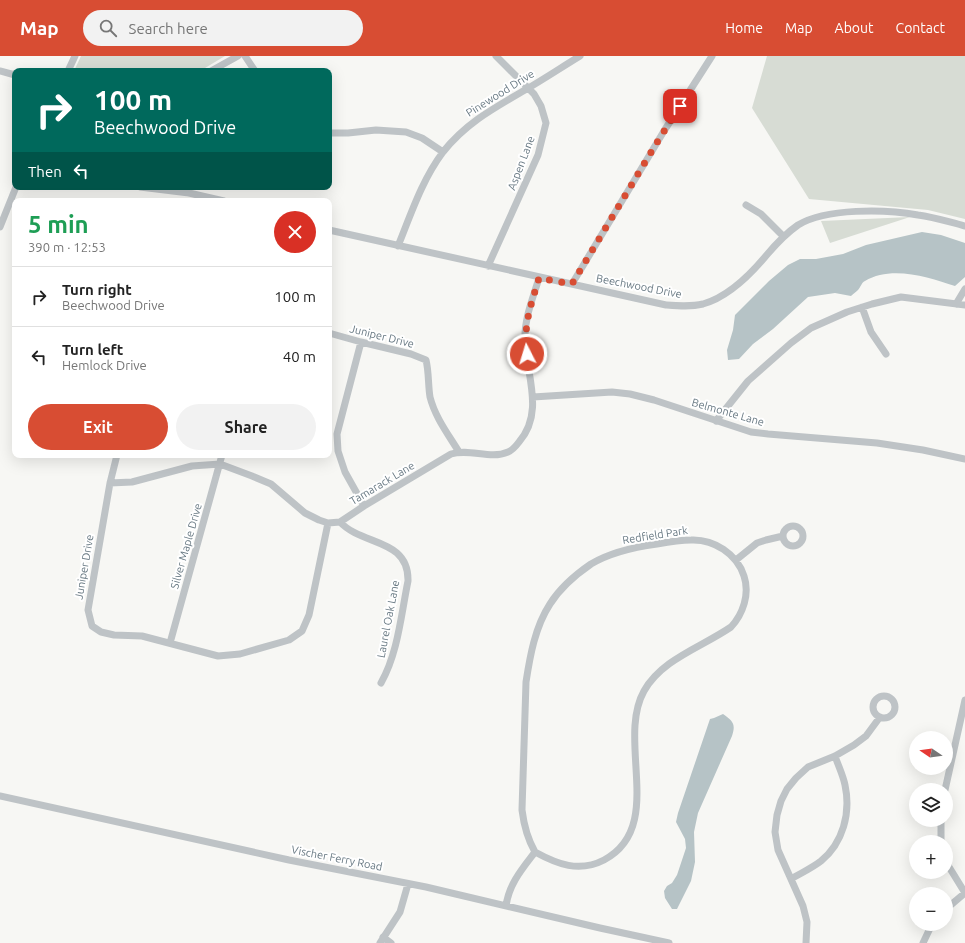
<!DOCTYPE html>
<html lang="en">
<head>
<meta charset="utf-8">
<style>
  :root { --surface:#fff; --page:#f2f2f2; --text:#222; --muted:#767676; --line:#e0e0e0; --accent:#d84d33 }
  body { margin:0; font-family:Ubuntu,sans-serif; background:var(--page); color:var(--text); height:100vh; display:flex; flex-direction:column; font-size:15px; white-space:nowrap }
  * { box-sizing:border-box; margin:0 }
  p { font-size:13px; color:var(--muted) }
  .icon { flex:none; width:22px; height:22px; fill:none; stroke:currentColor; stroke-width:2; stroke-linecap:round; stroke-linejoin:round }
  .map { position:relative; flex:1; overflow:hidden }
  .side { position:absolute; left:12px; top:142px; width:320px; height:260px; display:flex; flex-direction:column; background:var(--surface); border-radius:8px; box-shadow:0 4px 16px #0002 }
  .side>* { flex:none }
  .top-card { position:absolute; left:12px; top:12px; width:320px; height:122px; border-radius:8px; box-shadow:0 4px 16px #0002; background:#00695c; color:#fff; overflow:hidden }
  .needle { width:26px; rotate:283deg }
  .buttons { position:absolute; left:909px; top:675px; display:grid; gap:8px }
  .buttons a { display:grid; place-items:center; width:44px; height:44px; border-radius:50%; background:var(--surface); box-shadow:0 4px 16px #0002; font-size:20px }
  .pin { position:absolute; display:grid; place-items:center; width:34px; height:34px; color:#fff; margin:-17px; border-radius:8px; box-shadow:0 2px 6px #0006 }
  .me { position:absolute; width:44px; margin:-22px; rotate:355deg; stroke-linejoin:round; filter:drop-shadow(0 0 3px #0008) }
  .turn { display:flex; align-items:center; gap:14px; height:84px; padding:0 16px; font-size:18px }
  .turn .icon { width:52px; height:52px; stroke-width:2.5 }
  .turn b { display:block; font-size:28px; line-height:34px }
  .then { display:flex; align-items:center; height:38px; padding:0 16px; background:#0003; gap:8px; font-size:15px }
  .round { display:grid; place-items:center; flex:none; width:42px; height:42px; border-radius:21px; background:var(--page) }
  .summary { display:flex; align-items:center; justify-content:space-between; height:68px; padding:0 16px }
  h1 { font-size:24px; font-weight:700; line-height:30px; color:#1e9e55 }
  .button { display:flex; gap:8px; margin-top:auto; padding:8px 16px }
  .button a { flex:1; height:46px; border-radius:24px; background:var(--accent); color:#fff; font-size:16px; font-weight:700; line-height:46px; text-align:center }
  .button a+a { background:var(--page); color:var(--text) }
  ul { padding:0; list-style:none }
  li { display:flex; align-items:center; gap:12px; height:60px; padding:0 16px; border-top:1px solid var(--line) }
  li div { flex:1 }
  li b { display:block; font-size:15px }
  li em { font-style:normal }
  header { display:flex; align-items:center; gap:24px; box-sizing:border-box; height:56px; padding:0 20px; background:var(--accent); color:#fff }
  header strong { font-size:19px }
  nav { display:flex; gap:22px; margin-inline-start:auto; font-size:14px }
  .search { width:280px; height:36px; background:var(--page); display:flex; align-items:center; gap:10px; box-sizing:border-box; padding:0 14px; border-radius:22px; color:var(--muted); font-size:15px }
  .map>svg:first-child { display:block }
  .green { fill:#d7dcd4 }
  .water { fill:#b6c3c6 }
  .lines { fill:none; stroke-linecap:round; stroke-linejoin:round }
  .minor { stroke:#bec3c6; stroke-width:7 }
  .route { stroke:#d84d33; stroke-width:7; stroke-dasharray:0 12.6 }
  .labels { text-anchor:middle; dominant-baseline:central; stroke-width:4; stroke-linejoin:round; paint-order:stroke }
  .street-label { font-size:11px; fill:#687983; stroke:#fff }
</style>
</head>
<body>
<header>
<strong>Map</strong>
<div class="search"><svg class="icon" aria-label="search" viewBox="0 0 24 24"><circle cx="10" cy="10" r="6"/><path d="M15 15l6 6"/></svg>Search here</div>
<nav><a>Home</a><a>Map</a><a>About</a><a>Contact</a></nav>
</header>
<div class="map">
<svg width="965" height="887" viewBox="0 0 965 887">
  <rect width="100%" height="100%" fill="#f7f7f4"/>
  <path class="green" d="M81,0H225L200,15H74Z
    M767,0H965V163L928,154L809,143L752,52Z
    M910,161L830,187L821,165Z"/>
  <path class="water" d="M922,176L941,179L965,187V221L955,230C929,221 891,209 865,225C861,227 861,231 858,234C856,236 853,238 851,240L835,237L808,241L773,273L753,288L739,303L728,304L727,294L733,274L735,259L769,225L788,209L800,203H816L843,198L866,189Z
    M723,658C733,665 736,668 732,680L698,757L694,776L695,806L691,825L677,853H672L665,842L664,835L667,830L672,827L677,819L686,792L685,783L676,766L678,757L710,663L714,662Z"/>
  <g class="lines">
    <path class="minor" d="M245,0L255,15
      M0,15L15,19
      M68,15L75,0
      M211,15L238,0
      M329,77H348L376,74L406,76L422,82L443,96
      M140,131L189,137L224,145
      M746,149L761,158L783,180
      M0,171L16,131
      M329,174L666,249C679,250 691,251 703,248C728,241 749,220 765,201C775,189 785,178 798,169C826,152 885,153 918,159C934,161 949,166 965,170
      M398,190C411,158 422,124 443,96C466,67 494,52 525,34C544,23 562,11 580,0
      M488,210L538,99L546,67L541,50L534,38L496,0
      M572,228L664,75L712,0
      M956,248L965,233
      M862,251L871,276L886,298
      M329,277L361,286L411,298L426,304C429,316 428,329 430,341C435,361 448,378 459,396
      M361,286L337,378L338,395L345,416L364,450
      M533,341L612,336L630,338L654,344L751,376L768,378L877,387L923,394L965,403
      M716,365L748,325L791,287L811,272L847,256L872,248L901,241L965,249
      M117,399L110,427L88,554L92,570L101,576L114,579L142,580L218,600L240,598L289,584L302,575L309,559L328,467L340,466L364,450L451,398C470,392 490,404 508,396C513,394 516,390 519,386C545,356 526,318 525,284C524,263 533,242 539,222
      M110,427L132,426L192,410L220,408L252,420L271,428L305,457L319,464L328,467
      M340,466C362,490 409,482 408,525C401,559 398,597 381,627
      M783 480a10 10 0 1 1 20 0a10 10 0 1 1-20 0Z
      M736,504L757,487L766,484L783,480
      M170,587L222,399
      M873 651a11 11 0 1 1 22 0a11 11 0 1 1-22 0Z
      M945,734L965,644
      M0,740L289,804L426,831L600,872L669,887
      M941,764V786
      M946,806L965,837
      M791,823C801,817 812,812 821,805C843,787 851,757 845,729C843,719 838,709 835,700
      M506,850C509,828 522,813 535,796C527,782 524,770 522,754L526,626C530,600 535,571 550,548C560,532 575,519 591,508C611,496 635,491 657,488C668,486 680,484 691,484C714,483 737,498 744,520C750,538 743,558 731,571C702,591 662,603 644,635C616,685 666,771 604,804C579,817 557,808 535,796
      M946,853L965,837
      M383,881L391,887
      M380,887L400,856L408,828
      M806,887L807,866L803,850L778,794L775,776L777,759L781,745L787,733L796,722L808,711L835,700L854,689L866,680L880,661
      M923,887L932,868"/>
  </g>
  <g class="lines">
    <path class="route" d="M527,298C523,269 531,249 539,222L572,228L656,88L680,50"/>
  </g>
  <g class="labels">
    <g class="street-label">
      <text transform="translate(500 37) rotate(-32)">Pinewood Drive</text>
      <text transform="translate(521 107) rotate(-69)">Aspen Lane</text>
      <text transform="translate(639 230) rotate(11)">Beechwood Drive</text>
      <text transform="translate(382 280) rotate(14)">Juniper Drive</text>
      <text transform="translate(728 356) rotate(16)">Belmonte Lane</text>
      <text transform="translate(382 427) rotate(-31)">Tamarack Lane</text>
      <text transform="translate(655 479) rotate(-9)">Redfield Park</text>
      <text transform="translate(186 490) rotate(-74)">Silver Maple Drive</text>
      <text transform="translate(84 511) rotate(-80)">Juniper Drive</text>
      <text transform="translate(388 563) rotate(-79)">Laurel Oak Lane</text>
      <text transform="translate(337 802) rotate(11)">Vischer Ferry Road</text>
    </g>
  </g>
</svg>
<div class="buttons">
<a><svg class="needle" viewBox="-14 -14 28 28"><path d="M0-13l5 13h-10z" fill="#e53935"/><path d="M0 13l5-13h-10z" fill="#767676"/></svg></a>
<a><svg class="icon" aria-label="layers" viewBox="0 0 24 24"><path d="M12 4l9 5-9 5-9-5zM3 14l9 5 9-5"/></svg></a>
<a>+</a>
<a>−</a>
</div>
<div class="pin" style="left:680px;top:50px;background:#d93025"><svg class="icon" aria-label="arrive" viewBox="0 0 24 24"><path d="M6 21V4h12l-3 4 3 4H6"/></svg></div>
<svg class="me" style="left:527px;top:298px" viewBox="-20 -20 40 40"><circle r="17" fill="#d84d33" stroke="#fff" stroke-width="3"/><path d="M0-11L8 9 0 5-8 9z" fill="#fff"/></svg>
<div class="top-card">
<div class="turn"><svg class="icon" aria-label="right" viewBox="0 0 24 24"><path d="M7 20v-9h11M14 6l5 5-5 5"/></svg><div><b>100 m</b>Beechwood Drive</div></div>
<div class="then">Then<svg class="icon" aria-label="left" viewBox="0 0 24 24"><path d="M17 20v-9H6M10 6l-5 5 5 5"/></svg></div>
</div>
<section class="side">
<div class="summary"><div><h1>5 min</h1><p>390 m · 12:53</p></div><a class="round" style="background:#d93025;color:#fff"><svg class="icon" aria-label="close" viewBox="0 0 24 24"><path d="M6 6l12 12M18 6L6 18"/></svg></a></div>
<ul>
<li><svg class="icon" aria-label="right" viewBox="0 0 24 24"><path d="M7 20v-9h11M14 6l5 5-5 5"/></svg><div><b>Turn right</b><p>Beechwood Drive</p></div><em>100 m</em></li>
<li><svg class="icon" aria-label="left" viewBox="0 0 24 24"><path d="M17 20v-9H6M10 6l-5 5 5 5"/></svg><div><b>Turn left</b><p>Hemlock Drive</p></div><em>40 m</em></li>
</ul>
<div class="button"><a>Exit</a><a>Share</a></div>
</section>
</div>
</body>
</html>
